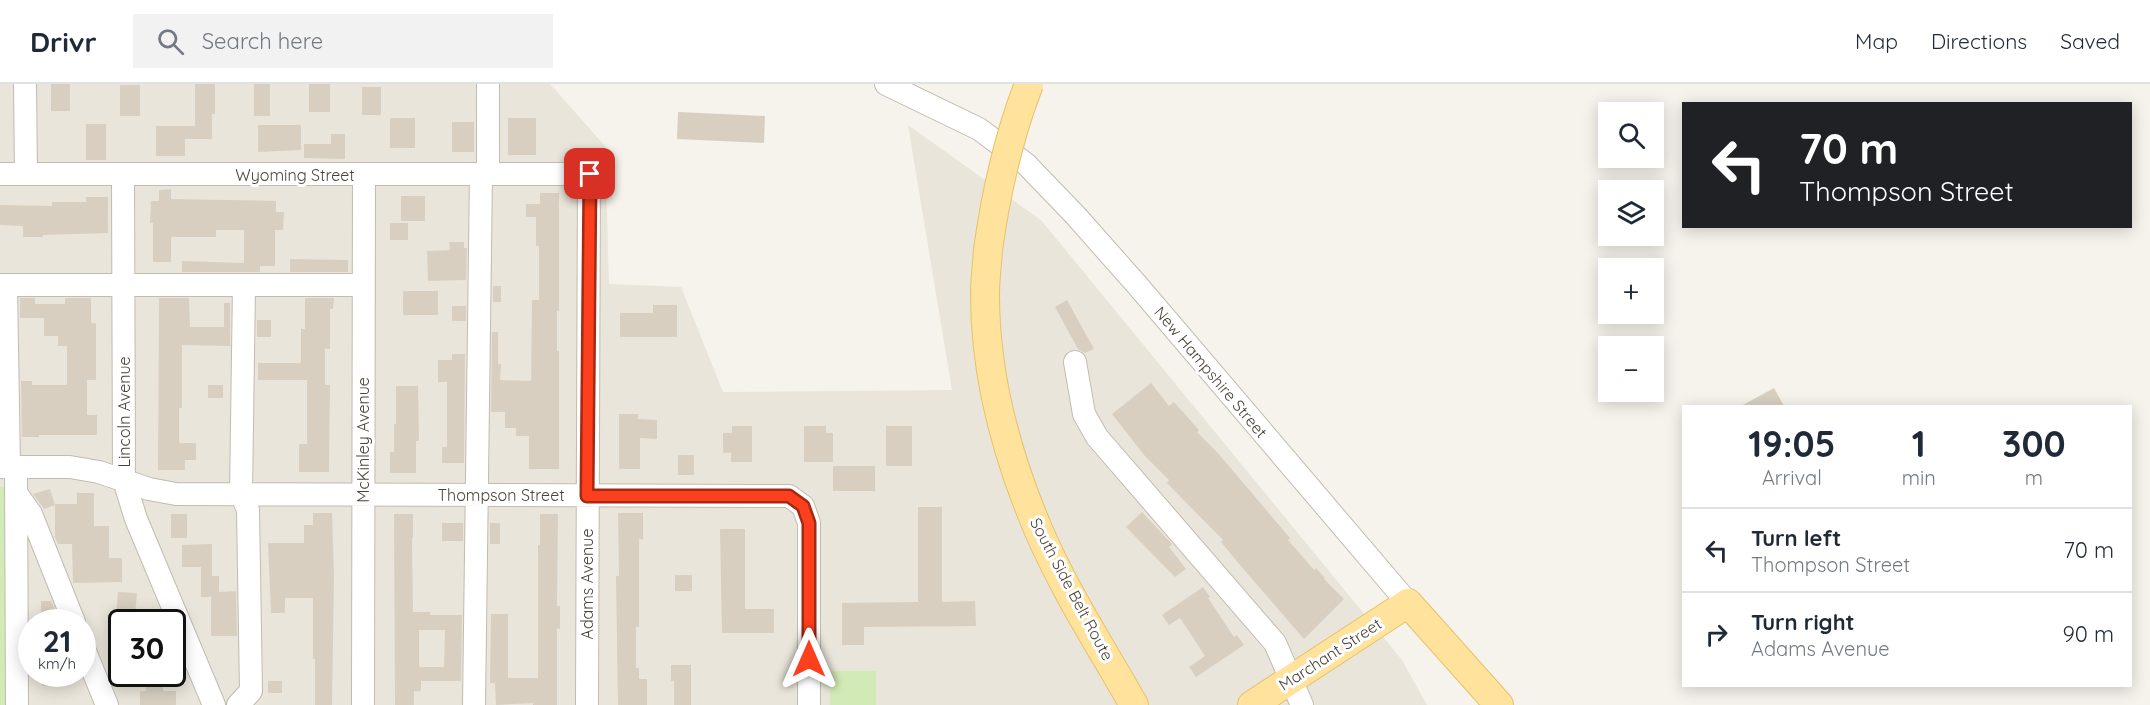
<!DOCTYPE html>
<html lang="en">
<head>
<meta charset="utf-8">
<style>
  :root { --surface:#fff; --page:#f2f2f3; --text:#1f2937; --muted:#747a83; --line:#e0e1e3 }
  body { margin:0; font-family:Quicksand,sans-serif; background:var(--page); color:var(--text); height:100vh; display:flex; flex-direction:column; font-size:22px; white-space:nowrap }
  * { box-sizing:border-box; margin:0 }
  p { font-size:20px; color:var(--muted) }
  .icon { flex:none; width:33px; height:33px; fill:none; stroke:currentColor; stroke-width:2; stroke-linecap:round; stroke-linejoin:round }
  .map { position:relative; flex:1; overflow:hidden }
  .side { position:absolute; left:1682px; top:321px; width:450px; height:282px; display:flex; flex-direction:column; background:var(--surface); border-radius:0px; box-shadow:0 3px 15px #0003 }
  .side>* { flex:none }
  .banner { position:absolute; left:1682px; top:18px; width:450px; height:126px; border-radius:0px; box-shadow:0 3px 15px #0003; background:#202124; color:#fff; overflow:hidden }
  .tools { position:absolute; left:1598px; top:18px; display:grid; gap:12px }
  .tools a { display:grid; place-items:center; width:66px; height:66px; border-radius:0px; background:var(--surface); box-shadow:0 3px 15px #0003; font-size:30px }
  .speed { position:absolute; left:18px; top:525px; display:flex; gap:12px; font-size:30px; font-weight:700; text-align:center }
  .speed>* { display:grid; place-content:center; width:78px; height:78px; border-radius:50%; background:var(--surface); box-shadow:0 3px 15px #0003; line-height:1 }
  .speed small { font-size:15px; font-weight:400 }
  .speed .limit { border:3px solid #111; border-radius:9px; background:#fff; color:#111 }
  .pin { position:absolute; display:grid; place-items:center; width:51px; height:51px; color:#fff; margin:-26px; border-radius:12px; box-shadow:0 3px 9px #0006 }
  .me { position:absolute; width:66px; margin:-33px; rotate:0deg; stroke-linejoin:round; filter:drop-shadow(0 0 4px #0008) }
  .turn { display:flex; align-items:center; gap:21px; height:126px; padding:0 18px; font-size:27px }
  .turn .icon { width:78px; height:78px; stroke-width:2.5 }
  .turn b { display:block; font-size:42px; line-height:51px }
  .eta { display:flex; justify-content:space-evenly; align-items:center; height:102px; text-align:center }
  .eta b { font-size:36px; font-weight:700; line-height:42px }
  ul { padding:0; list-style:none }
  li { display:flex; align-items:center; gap:18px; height:84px; padding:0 18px; border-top:2px solid var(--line) }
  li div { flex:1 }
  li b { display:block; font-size:22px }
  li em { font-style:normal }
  header { display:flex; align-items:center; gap:36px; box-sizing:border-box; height:84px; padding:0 30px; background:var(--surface); border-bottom:2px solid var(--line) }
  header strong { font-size:28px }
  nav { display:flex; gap:33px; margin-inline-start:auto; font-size:21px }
  .search { width:420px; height:54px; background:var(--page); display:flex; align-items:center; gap:15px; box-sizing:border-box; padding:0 21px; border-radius:0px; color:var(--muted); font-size:22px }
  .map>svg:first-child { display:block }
  .residential { fill:#eae5da; fill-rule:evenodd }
  .green { fill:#d2eab5 }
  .building { fill:#d8cfc1; fill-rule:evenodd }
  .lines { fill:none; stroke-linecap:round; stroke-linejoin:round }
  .minor-casing { stroke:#c2bbae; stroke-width:24 }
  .major-casing { stroke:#e6c16a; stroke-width:30 }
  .minor { stroke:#fff; stroke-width:22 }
  .major { stroke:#ffe39c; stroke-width:28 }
  .major-bridge-casing { stroke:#e6c16a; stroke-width:30; stroke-linecap:butt }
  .major-bridge { stroke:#ffe39c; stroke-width:28 }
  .route-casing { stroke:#a42913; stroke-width:15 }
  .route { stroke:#fc3f1d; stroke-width:10 }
  .labels { text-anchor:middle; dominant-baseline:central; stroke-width:6; stroke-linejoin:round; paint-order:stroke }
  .street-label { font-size:16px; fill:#4b4439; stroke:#fff }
</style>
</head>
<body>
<header>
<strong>Drivr</strong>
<div class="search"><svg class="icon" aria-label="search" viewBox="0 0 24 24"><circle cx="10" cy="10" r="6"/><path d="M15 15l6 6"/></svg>Search here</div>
<nav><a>Map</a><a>Directions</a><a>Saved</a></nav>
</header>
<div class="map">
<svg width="2150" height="621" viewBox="0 0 2150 621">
  <rect width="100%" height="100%" fill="#f6f3ec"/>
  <path class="residential" d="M0,0H550L605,62L609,200L681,203L723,308L952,306L908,41L1041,136L1402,576L1427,621H0ZM32,538H82V590H32ZM122,538H172V590H122Z"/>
  <path class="green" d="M0,403H6L7,621H0Z
    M830,587H876V621H830Z"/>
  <path class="building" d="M51,0H70V27H51Z
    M195,0H215V30H212V55H185V72H156V42H195Z
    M254,0H270V32H254Z
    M309,0H330V28H309Z
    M120,1H140V32H120Z
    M362,3H381V31H362Z
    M678,28L765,32L764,59L677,55Z
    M390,34H415V64H390Z
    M508,34H536V71H508Z
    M452,38H474V68H452Z
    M86,40H106V76H86Z
    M258,41H301V66L258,68Z
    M331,50H345V75L304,74V60H331Z
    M171,105V115L276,117V128H284L283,146H275V182H260V188H182V177L244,179V146H216V153H171V178H153V139H150L151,117H159V106Z
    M540,109H559V227H557V267H559V385H529V352H516V344H505V328H491L492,248H498V280H501L500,296L531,297L532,216H539V162H536V133H526V120H540Z
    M401,112H425V137H401Z
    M86,113H108V149L43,151V153H23V142L0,141V121L52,122V118H86Z
    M390,139H408V156H390Z
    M449,158H464V164H467L466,196L428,197L427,167L450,166Z
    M290,175L348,176V188H290Z
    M493,202H501V218H493Z
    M403,207H438V231H403Z
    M20,214H35V220H65V214H91V239H96V296H87V331H97V351H39V353H22L21,297H32V301H67V262H58V252H44V234H20Z
    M159,214H189L190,243H224V219H230V262L182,261V324H179V359H196V376H185V386H158Z
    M305,214H334L333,225H330V265H325V301H330L329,388H299V360H307V296H258V279H301V245H305Z
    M1067,216L1094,265L1085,269L1078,265L1055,223Z
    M653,221H677V253H620V229H653Z
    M452,222H466V237H452Z
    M257,236H271V253H257Z
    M452,270H465L464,379H442V363H447V298H438V276H452Z
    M1151,299L1169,322L1174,318L1199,346L1197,348L1217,368L1290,454L1288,456L1314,486L1316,484L1325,494L1324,495L1344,515L1304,555L1239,480L1221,458L1223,456L1167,399L1169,396L1144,371L1112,330Z
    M208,301H223V314H208Z
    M396,302H418L419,357H416V389H390V368H394V340H396Z
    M1774,304L1784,322H1741Z
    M619,330H638V335L657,336V355L640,354V385H619Z
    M732,342H752V378H731V369H723V349H732Z
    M804,342H826V349H833V378H804Z
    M886,342H912V382H886Z
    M678,371H694V391H678Z
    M833,382H875V407H833Z
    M50,405L55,421L44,425L33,410Z
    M77,409H94V442H109V474H122V498L73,499L72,460H58L55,453V420H77Z
    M918,423H942V518L975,517L976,542L864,543V561H842V519L918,518Z
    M1142,428L1172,460L1169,463L1186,485L1175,493L1126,443Z
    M313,429H332L334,491L332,621H315V575H313V514H285V529H271L268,459H304V441H313Z
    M618,429H643V455H639V543H636V584H639V595H647V621H618L616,492H619Z
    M171,430H187V454H171Z
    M394,430H413V454H412L413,528H430V531H462L461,597H421V607H414V621H395ZM419,546H445L444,583H419Z
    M540,430H558L557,522H560V545H557V621H533V619L496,621L495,599H490L491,530H508V594H538V461H540Z
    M442,439H463V457H442Z
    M490,439H500V460H490Z
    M720,445H745V525H774V549H722Z
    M212,460V492H219V508L236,507L237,552H211V513H201V483H182V461Z
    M675,491H692V507H675Z
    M1203,503L1210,513L1208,514L1234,553L1237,551L1244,561L1196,593L1189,583L1205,572L1180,534L1169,541L1162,531Z
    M118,508L137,509L135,531L116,530Z
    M41,517H51L60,538H41Z
    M671,581H691V621H674V597H671Z
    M42,590H63V602H42Z
    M146,590H163V607H176V621H140V607H146Z
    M268,597H282V609H268Z"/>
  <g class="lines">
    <g class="minor-casing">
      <path id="minor" d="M25,0L26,90
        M488,0V90
        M886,0L979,45L1026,80L1076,132L1138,202L1408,519
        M0,90H589L587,621
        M123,90L124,396L136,435L214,621
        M0,201H363
        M6,201L9,383
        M1075,278L1084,330L1097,353L1275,559L1302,621
        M0,383H70L99,388L149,405L176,410L789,412L803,422L809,439V621
        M16,383L17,621
        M16,409L31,430L74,538
        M82,560L107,621
        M238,621L251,607L248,426L241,410L244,201
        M363,621L364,91
        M474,621L481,90"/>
    </g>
    <g class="major-casing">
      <path id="major" d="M988,166C987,181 985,196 985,211C985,291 1007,372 1038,445C1064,506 1101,563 1134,621
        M1252,621L1408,519L1499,621"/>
    </g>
    <use href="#minor" class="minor"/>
    <use href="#major" class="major"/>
    <g class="major-bridge-casing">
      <path id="major-bridge" d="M988,166C996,108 1008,54 1029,0"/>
    </g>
    <use href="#major-bridge" class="major-bridge"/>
  </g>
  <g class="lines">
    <g class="route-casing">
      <path id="route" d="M590,90L587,412H789L803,422L809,439V575"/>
    </g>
    <use href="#route" class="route"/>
  </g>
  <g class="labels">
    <g class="street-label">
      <text x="295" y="91">Wyoming Street</text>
      <text transform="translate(1211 288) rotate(50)">New Hampshire Street</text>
      <text transform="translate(124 328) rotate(-90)">Lincoln Avenue</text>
      <text transform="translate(363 356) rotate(-90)">McKinley Avenue</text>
      <text x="501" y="411">Thompson Street</text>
      <text transform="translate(587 500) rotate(-90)">Adams Avenue</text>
      <text transform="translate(1072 505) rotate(62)">South Side Belt Route</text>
      <text transform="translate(1330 570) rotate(-33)">Marchant Street</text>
    </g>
  </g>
</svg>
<div class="tools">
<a><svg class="icon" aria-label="search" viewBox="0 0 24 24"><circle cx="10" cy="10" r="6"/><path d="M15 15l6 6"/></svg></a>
<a><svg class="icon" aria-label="layers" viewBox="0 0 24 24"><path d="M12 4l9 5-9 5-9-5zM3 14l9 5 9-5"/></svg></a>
<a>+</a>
<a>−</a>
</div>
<div class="speed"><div>21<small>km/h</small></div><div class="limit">30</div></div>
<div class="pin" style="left:590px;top:90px;background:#d93025"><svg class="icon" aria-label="arrive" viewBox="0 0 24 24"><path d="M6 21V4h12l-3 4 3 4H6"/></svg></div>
<svg class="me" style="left:809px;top:575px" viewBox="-20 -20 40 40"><path d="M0-17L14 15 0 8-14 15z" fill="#fc3f1d" stroke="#fff" stroke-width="4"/></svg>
<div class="banner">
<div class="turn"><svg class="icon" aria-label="left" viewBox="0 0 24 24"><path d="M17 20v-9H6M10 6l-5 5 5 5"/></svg><div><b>70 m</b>Thompson Street</div></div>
</div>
<section class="side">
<div class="eta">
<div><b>19:05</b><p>Arrival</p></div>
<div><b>1</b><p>min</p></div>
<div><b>300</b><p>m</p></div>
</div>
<ul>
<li><svg class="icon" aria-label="left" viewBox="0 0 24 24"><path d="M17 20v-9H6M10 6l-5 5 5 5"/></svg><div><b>Turn left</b><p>Thompson Street</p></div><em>70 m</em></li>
<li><svg class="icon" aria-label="right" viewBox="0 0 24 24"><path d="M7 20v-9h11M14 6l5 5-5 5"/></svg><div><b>Turn right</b><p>Adams Avenue</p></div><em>90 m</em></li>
</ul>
</section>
</div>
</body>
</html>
